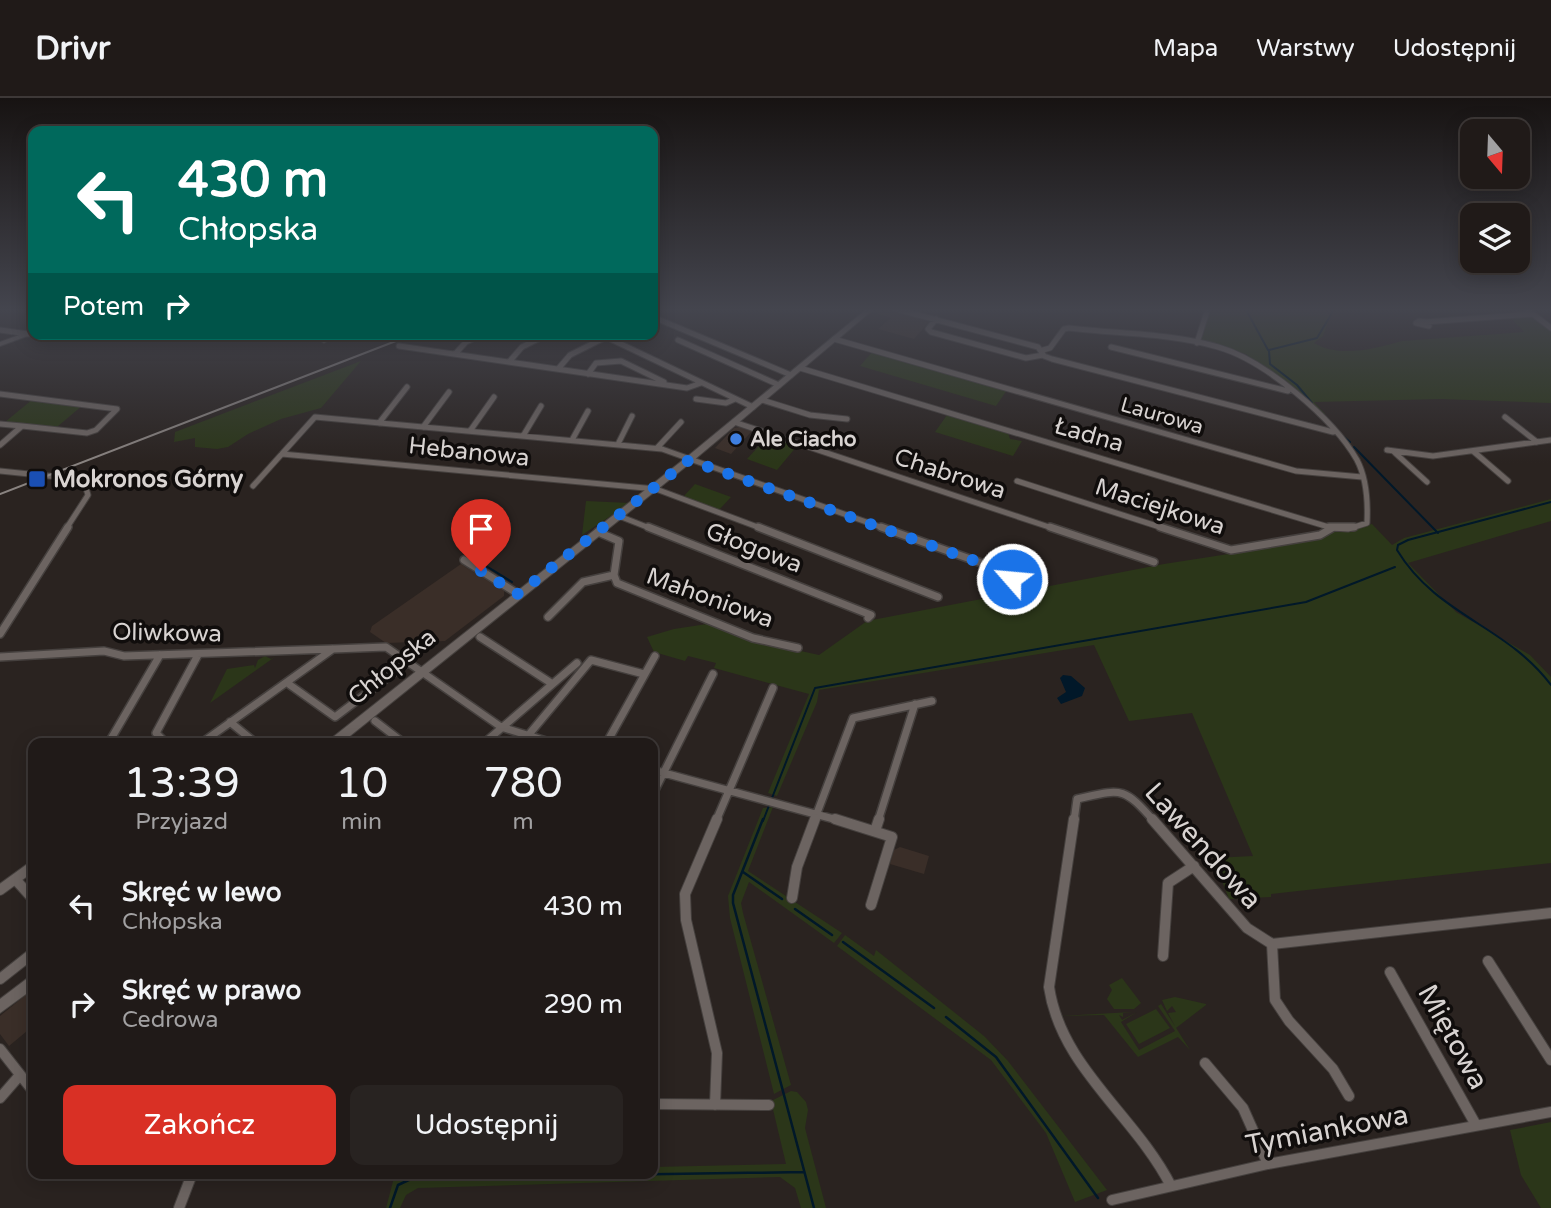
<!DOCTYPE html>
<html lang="pl">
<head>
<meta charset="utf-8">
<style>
  :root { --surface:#201a18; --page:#282321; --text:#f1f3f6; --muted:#a2a1a2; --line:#3d3837; --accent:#d93025 }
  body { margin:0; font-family:"Varela Round",sans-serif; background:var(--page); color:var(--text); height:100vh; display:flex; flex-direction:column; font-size:26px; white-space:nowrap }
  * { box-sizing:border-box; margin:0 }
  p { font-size:23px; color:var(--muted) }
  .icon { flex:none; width:38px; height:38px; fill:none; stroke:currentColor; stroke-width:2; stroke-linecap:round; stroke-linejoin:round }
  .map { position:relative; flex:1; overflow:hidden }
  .panel { position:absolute; left:28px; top:640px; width:630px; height:441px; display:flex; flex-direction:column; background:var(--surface); border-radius:14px; box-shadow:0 4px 18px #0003,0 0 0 2px var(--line) }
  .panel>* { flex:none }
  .banner { position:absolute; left:28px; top:28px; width:630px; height:214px; border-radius:14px; box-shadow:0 4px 18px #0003,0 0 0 2px var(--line); background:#00695c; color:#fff; overflow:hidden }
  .needle { width:46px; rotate:161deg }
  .fabs { position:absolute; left:1460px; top:21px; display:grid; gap:14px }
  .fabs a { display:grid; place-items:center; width:70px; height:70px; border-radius:14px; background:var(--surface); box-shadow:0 4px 18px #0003,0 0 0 2px var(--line); font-size:35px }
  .pin { position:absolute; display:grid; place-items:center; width:60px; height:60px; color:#fff; margin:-72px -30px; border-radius:50% 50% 50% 0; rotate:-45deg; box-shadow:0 0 7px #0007 }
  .pin .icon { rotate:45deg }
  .me { position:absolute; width:77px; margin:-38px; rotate:297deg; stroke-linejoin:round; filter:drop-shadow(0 0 5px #0008) }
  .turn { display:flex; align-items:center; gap:24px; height:147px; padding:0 35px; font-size:32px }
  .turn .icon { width:91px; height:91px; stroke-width:2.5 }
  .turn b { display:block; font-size:49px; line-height:60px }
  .then { display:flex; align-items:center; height:66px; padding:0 35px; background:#0003; gap:14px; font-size:26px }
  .eta { display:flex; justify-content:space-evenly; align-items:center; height:119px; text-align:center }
  .eta b { font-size:42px; font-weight:600; line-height:49px }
  .primary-button { display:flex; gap:14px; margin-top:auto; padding:14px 35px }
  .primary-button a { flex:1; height:80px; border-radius:14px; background:var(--accent); color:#fff; font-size:28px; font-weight:600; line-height:80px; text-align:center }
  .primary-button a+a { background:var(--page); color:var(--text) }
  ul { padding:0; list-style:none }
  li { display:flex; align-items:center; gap:21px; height:98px; padding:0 35px }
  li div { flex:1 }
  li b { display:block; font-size:26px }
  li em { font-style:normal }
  header { display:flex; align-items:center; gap:42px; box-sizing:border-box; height:98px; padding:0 35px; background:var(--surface); border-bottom:2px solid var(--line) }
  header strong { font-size:33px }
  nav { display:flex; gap:38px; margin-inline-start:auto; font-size:24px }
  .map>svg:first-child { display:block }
  .built { fill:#3a2e28 }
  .green { fill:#2b3619 }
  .water { fill:#011829 }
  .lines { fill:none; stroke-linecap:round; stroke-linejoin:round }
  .stream-far1 { stroke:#011829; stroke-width:2 }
  .stream { stroke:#011829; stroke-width:2.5 }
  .minor-far2-casing { stroke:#45403e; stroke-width:7 }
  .minor-far1-casing { stroke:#45403e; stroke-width:10 }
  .minor-casing { stroke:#45403e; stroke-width:12 }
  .tertiary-casing { stroke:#45403e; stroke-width:2 }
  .minor-far2 { stroke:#6c6461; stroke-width:5 }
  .minor-far1 { stroke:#6c6461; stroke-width:7 }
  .minor { stroke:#6c6461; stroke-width:10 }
  .tertiary { fill:#6c6461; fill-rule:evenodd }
  .rail { stroke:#898380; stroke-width:2 }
  .route { stroke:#1a73e8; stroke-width:12; stroke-dasharray:0 21.6 }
  .shop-dot { fill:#3f7fe0; stroke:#100d0c; stroke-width:2.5 }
  .transit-dot { fill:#1a4fb4; stroke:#100d0c; stroke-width:2.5 }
  .labels { text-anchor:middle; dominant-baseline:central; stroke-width:7; stroke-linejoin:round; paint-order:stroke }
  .far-street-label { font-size:21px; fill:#d8d3d1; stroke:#100d0c }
  .far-poi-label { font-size:21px; font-weight:bold; fill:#d8d3d1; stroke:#100d0c; text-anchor:start }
  .street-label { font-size:24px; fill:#d8d3d1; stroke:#100d0c }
  .poi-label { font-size:24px; font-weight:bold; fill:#d8d3d1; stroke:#100d0c; text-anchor:start }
  .near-street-label { font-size:28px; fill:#d8d3d1; stroke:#100d0c }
</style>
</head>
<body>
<header>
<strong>Drivr</strong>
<nav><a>Mapa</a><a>Warstwy</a><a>Udostępnij</a></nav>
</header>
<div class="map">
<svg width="1551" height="1110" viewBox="0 0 1551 1110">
  <rect width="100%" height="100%" fill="#2a2320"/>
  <path class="built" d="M879,210L927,221L929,224L914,241L878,231L891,220L873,214Z
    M739,329L752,333L731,356L715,350L709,352L715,350L734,330Z
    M461,466L504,493V498L445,543L386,545L370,534L372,528Z
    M900,749L929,758L924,776L890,766L894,752Z
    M33,891V928L9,948L0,936V918Z"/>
  <path class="green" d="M1209,210L1325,211L1330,219L1323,238L1314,245C1339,260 1375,251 1402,243L1524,234L1510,219L1531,218L1551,234V305L1441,301L1314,304L1325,316H1319L1246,256L1204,245L1201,241Z
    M873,253L1007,292L996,308L860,268Z
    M361,263L321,310L281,321L248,336L228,349L217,351L195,349V340L174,344L175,334Z
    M33,301L83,307L57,329L5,324Z
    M947,317L1008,335L1010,341L1022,343L1013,358L935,334Z
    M768,338L797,348L777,372L747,361Z
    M695,386L731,399L719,412L683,399Z
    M1551,401V423L1408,465L1456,514L1530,557L1551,579V765L1271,796V799L1229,801L1213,760L1253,758L1192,615L1129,623L1094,547L819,592L817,604L777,698L768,695L809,596L714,570L716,565L688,558L685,563L654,554L647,539L674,531L707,526L751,542L819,557L867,523L1164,466L1235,455L1372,426L1392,447L1404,440Z
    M586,403L630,405L582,437Z
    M265,558L271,561L276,558L210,605L227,571L254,567L255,570L258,562Z
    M773,709L748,773L842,835L834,845L749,784L741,805L743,815L791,987L774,996L730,820L728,798L763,710Z
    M845,837L874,858L876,852L984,938L1008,963L1107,1092L1075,1104L1046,1035L991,962L837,848Z
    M1122,880L1141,905L1134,911H1114L1107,901L1112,892L1109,887Z
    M1175,899L1206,906V907L1176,930L1168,915L1176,914L1172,908L1167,913L1162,902Z
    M1161,906L1190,952L1178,939L1138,959L1104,917L1059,918L1132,914H1133L1123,915V919L1119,917L1122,922L1137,914L1121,924L1139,952L1175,933L1158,908Z
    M1156,911L1170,930L1139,946L1126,926Z
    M791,993L797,994L806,1004L808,1012L805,1030L826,1110H801L795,1090L780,1079L418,1090L406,1097L400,1110H386L395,1076H653V1069L786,1066L771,1003Z
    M1551,1024V1110H1541L1521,1077L1510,1032Z"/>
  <path class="water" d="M1063,577L1071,578L1085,590L1082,598L1061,606L1057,600L1066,594L1060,580Z"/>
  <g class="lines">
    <path class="stream-far1" d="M1245,210L1268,252
      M1269,252L1317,240L1335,210
      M1269,253L1270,266L1297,287L1312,305
      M1344,339L1350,344
      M1354,349L1438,435
      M1551,404L1408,442L1398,447L1397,452C1437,518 1506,527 1551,587
      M470,458L512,484
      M772,700L815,590L1306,504L1395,469
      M763,723L770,705"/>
    <path class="stream" d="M763,721L733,797V805L814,1110
      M743,774L782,801
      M795,811L832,837
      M843,844L934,910
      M946,919L996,959L1098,1100
      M390,1110L398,1087L413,1080L804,1074"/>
    <g class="minor-far2-casing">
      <path id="minor-far2" d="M892,210L1038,249L1044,258L1052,261L1333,334
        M1525,210L1551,230
        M653,219L791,277
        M936,221L928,231L931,234L1026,260L1043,257
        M1419,223L1427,224L1429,228L1416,225Z
        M1425,224L1532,216
        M0,232L28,236
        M600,236L753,309
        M834,241L1296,373L1362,379
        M324,242L329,236
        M678,242L779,287
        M1197,245L1208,210
        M399,248L687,290L701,285
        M1111,249L1288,293
        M1043,252L1050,250L1064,231L1069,230C1118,236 1170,235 1218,249C1264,262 1333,320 1357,362C1367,381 1368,404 1367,425L1348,431
        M455,256L466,244L483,236
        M509,264L522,249L548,236
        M800,270L1332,430L1348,431
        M558,271L570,257L606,239
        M588,276L596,265L621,263L664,284
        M0,296L117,311L96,332L87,335L22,328
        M696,301L726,305L735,301
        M762,302L810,317L847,321
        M1505,319L1537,344
        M734,324L1055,431
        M379,325L407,289
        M0,326L22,328L0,347
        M423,329L449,294
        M470,333L494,299
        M523,338L541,308
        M572,342L588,313
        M618,346L632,318
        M657,350L681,324
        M1387,352L1433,358L1551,342
        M1473,353L1508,383
        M1394,354L1427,384
        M282,356L656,391L763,431
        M0,373L78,381L85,387L88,397L66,431
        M1017,383L1166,431
        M253,388L315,319L662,351L886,431
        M619,418L652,431"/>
    </g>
    <g class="minor-far1-casing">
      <path id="minor-far1" d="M648,429L871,517L868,520
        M758,429L938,499
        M881,429L1012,476V481
        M1050,429L1154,464
        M1160,429L1231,452L1320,437L1332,430
        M1329,429H1354
        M598,434L619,443L614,477L617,485L753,540L798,550
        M464,462L518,496
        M548,519L583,484L614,477
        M0,536L68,429
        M480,539L551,585
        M0,559L104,553L124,558L332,551
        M290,587L335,619L408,564
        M375,623L405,646
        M230,624L257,646
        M108,646L160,557
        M167,646L156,635L198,557
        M200,646L333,551L386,549L501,629L556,646
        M483,646L577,565
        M521,646L591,562L644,576
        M606,646L655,558
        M653,672L841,723
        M653,696L713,576
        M716,723L773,590
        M814,723L853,620L932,603
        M878,723L915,606
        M1074,723L1077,701C1122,691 1123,688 1154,723"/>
    </g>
    <g class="minor-casing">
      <path id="minor" d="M835,721L892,739L871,807
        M1074,721L1049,889C1061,970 1135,1017 1171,1088
        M1152,721L1247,830L1272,846L1551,815
        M875,733L879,721
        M15,781L33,801
        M0,792L33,768
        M792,800L797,769L815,721
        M1272,846L1275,902L1289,923L1333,971L1349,998
        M1163,858L1168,785L1194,768
        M1488,863L1551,962
        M1390,874L1476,1027
        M0,881L33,855
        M0,951L33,993
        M1205,965L1243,1010L1268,1066
        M0,1000L20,977
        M653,1006L769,1007
        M715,1007L717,955L686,822L685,796L717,721
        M1112,1102L1268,1066L1551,1014
        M179,1110L192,1076"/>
    </g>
    <g class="tertiary-casing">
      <path id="tertiary" d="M868,210H875L694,362L340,646H327L328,643L688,358Z
        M33,232V236L0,248V244Z
        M33,877V891L0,915V901L29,879Z"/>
    </g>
    <use href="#minor-far2" class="minor-far2"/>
    <use href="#minor-far1" class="minor-far1"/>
    <use href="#minor" class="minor"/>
    <use href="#tertiary" class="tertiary"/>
    <path class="rail" d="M0,396L414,236"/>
  </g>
  <linearGradient id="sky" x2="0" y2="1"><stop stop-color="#171312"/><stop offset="0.58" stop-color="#44454e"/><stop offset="1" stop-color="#44454e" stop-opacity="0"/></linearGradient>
  <rect width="1551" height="365" fill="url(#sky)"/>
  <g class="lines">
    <path class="route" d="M481,473L518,496L689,362L1012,476V481"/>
  </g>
  <circle class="shop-dot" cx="736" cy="341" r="7"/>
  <rect class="transit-dot" x="28" y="372" width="18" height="18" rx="3.5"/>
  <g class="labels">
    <g class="far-street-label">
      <text transform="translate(1162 318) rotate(16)">Laurowa</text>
    </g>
    <g class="far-poi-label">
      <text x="750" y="341">Ale Ciacho</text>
    </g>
    <g class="street-label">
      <text transform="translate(1089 337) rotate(16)">Ładna</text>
      <text transform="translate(469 354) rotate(6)">Hebanowa</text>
      <text transform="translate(950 376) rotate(18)">Chabrowa</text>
      <text transform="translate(1160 409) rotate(18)">Maciejkowa</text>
      <text transform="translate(754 450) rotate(21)">Głogowa</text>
      <text transform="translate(710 500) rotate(20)">Mahoniowa</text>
      <text transform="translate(167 535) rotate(1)">Oliwkowa</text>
      <text transform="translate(392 569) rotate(-39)">Chłopska</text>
    </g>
    <g class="poi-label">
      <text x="53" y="381">Mokronos Górny</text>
    </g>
    <g class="near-street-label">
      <text transform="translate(1203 748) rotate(48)">Lawendowa</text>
      <text transform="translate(1453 939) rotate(61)">Miętowa</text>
      <text transform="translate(1327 1032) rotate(-11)">Tymiankowa</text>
    </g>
  </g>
</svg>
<div class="fabs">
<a><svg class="needle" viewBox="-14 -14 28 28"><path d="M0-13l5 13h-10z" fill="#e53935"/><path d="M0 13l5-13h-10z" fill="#a2a1a2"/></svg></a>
<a><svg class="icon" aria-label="layers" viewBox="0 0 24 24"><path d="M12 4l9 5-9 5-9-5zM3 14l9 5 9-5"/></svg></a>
</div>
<div class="pin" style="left:481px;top:473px;background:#d93025"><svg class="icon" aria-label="arrive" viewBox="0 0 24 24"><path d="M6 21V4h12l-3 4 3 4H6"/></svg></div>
<svg class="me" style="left:1012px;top:481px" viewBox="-20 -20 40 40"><circle r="17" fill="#1a73e8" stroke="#fff" stroke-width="3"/><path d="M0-11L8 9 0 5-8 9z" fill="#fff"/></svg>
<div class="banner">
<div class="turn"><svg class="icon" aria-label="left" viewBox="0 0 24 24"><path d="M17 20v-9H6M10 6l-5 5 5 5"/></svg><div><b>430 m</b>Chłopska</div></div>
<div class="then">Potem<svg class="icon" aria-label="right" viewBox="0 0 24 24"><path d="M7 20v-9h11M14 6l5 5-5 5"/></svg></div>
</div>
<section class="panel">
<div class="eta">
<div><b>13:39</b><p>Przyjazd</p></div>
<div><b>10</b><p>min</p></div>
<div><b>780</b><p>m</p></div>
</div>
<ul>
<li><svg class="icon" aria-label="left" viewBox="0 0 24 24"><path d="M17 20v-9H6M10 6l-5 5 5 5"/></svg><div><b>Skręć w lewo</b><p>Chłopska</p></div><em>430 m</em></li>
<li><svg class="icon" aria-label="right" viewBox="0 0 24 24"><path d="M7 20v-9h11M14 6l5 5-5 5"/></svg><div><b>Skręć w prawo</b><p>Cedrowa</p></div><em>290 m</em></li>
</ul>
<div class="primary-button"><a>Zakończ</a><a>Udostępnij</a></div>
</section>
</div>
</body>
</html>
